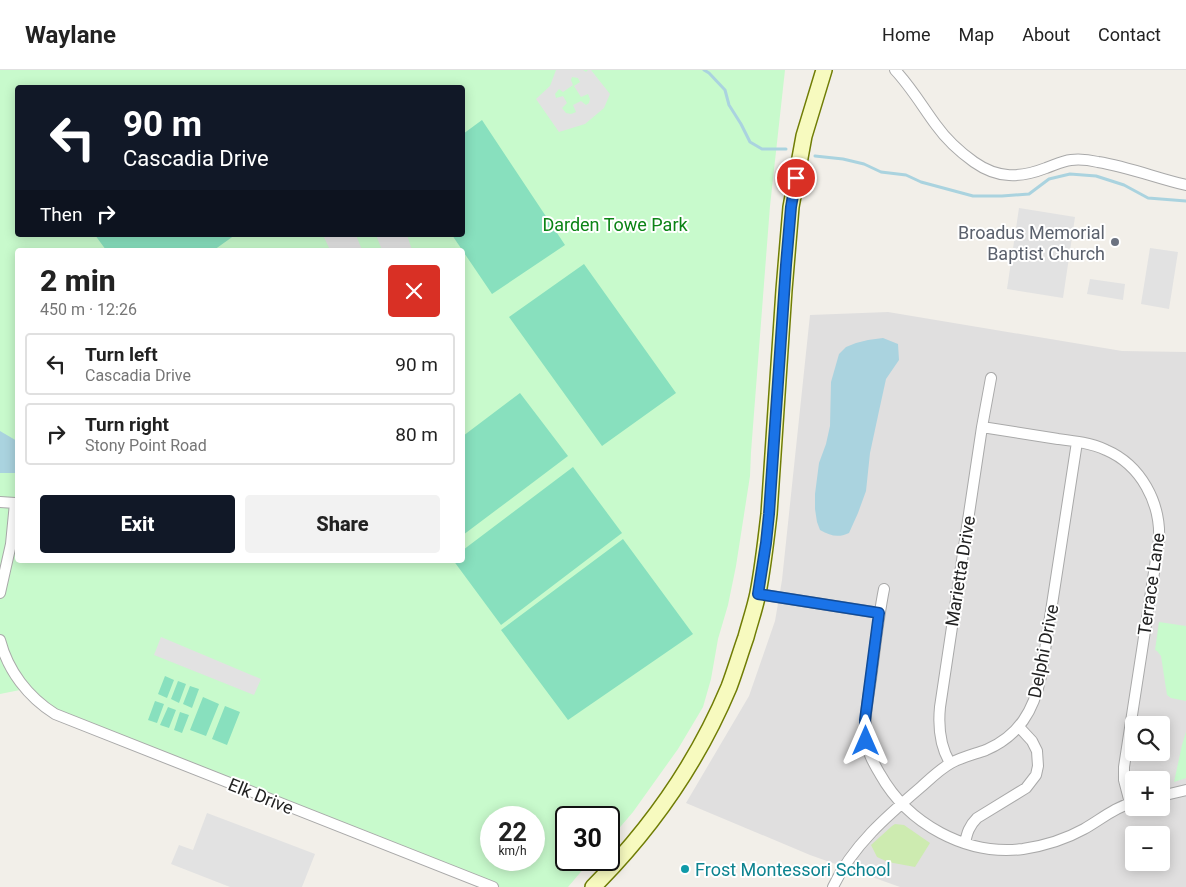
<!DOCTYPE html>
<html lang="en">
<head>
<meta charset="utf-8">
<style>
  :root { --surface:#fff; --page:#f2f2f2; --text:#222; --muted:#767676; --line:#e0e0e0; --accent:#111827 }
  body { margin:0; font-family:Roboto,sans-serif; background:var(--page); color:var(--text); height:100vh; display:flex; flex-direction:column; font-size:19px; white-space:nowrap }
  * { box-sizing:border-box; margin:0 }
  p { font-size:16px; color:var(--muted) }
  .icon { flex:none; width:28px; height:28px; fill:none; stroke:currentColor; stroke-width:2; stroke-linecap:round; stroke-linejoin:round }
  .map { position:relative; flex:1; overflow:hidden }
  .details { position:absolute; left:15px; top:178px; width:450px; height:315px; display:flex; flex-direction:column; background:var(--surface); border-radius:5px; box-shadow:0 2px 12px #0003 }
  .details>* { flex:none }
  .hud { position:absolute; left:15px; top:15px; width:450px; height:152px; border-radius:5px; box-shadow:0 2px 12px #0003; background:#111827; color:#fff; overflow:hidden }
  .tools { position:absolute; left:1125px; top:646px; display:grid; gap:10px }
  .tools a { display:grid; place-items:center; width:45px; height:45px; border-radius:5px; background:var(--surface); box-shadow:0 2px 12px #0003; font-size:25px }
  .speed { position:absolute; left:480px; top:736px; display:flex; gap:10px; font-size:25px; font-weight:700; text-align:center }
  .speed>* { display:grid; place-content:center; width:65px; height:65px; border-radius:50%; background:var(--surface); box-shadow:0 2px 12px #0003; line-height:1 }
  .speed small { font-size:12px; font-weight:400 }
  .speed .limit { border:2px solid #111; border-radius:8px; background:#fff; color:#111 }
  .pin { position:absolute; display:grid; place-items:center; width:42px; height:42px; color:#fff; margin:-21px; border:2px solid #fff; border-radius:50%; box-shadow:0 1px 5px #0007 }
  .me { position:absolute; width:55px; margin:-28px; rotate:0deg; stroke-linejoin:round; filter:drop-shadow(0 0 4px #0008) }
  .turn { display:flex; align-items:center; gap:18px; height:105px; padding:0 25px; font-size:22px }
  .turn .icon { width:65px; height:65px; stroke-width:2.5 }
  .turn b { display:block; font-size:35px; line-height:42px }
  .then { display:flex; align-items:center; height:48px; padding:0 25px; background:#0003; gap:10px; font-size:19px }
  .round { display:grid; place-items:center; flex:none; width:52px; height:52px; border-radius:5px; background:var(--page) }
  .summary { display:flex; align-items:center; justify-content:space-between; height:85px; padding:0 25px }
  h1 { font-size:30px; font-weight:800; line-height:38px }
  .primary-button { display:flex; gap:10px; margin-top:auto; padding:10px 25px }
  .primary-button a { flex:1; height:58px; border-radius:5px; background:var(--accent); color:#fff; font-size:20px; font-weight:800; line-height:58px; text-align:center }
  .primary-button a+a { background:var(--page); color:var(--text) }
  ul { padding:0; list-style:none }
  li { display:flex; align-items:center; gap:15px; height:62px; margin:0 10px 8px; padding:0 15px; border:2px solid var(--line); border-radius:5px }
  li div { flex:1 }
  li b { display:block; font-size:19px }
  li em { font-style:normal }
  header { display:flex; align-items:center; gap:30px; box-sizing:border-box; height:70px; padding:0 25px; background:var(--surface); border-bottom:1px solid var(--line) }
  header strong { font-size:24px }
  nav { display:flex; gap:28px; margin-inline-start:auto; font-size:18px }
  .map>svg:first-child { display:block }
  .residential { fill:#e0dfdf; fill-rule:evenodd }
  .grass { fill:#cdebb0 }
  .park { fill:#c8facc; fill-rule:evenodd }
  .pitch { fill:#88e0be }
  .parking { fill:#e2e2e2; fill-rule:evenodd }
  .water { fill:#aad3df }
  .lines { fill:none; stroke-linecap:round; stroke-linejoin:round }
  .stream { stroke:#aad3df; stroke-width:3 }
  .minor-casing { stroke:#a9a9a9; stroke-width:12 }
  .secondary-casing { stroke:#707d05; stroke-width:18 }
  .minor { stroke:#fff; stroke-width:10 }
  .secondary { stroke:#f7fabf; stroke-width:15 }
  .route-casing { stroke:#114b97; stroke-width:12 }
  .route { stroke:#1a73e8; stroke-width:9 }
  .worship-dot { fill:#6b7280; stroke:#fff; stroke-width:2 }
  .culture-dot { fill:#0f9aa8; stroke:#fff; stroke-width:2 }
  .labels { text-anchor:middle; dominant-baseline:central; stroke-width:4; stroke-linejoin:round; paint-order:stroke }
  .park-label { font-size:18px; fill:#0c8416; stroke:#fff }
  .worship-label { font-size:18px; fill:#5b616d; stroke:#fff; text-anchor:end }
  .street-label { font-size:18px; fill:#222; stroke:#fff }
  .culture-label { font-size:18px; fill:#0d838f; stroke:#fff; text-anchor:start }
</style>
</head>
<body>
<header>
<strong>Waylane</strong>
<nav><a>Home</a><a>Map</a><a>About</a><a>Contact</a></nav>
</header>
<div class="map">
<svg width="1186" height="817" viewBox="0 0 1186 817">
  <rect width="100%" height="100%" fill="#f2efe9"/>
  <path class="residential" d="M888,242L1122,281L1186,282V817H900L810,785L686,733L749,626L775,551L782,510L810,245ZM1134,655H1161V682H1134ZM1134,710H1161V738H1134ZM1134,765H1161V792H1134Z"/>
  <path class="grass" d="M895,754L904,755L930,773L915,797L888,792L877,787L871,775L892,756Z"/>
  <path class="park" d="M0,0H785L770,136L751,382L750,406L736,496L728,535L718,569L711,609L703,637L678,679L633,742L609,770V748H566V790H591L568,817H488L62,648L25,619L0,624ZM18,18H462V165H18ZM18,180H462V490H18ZM491,748H534V790H491Z
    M1159,552L1186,556V631L1171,628L1167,625L1161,586L1157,581L1155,580Z
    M1186,662V708L1174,712L1182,675Z"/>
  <path class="pitch" d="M482,50L565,175L492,224L452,165H462L463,64Z
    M95,165H235L214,180H106Z
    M584,194L676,323L602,376L509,247Z
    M520,323L568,386L463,465V366Z
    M573,397L622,463L501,555L453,490H462L463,480Z
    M623,469L693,564L568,650L501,560Z
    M165,606L174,610L167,628L158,624Z
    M178,611L186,614L179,633L171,629Z
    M190,616L199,619L192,638L183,634Z
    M203,627L219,634L206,666L190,660Z
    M155,631L164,634L157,653L148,650Z
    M225,636L240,642L227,675L212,669Z
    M168,637L176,640L169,658L160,655Z
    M180,642L189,645L182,663L174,660Z"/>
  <path class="parking" d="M556,0H583L586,2L588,0H591L610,24L604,38L585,54L559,62L536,29L550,16ZM572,7L578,8L580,12L574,16L581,27L588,24L590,29L589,33L586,35L581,31L573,35L576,42L571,44L566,43L562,38L567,33L563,26L556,28L555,24L559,19L563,22L573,15L571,10Z
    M1019,138L1075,147L1063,228L1007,219Z
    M323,165H356L362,180H330Z
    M376,165H407L412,180H382Z
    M1150,178L1178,182L1169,239L1141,234Z
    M1090,209L1125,214L1123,230L1087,224Z
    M161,567L261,609L254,625L154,585Z
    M207,743L315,784L302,817H230L171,794L179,775L193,780Z"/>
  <path class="water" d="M883,268L898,274L899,290L886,309L879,341L870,383L866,421L858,443L849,463C838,468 831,466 820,460L817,452L815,439V424L819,393L826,374L830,356L831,312L839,284L846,277L856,273L868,270Z
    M0,361L17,371V403H0Z"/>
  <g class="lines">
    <path class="stream" d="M704,0L709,3L725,20L729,35L741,54L750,72L762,79H786
      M815,86L843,89L864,94L881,102L906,105L921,112L973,126H1002L1029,124L1049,109L1070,104L1096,106L1124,115L1148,128L1186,131"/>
    <g class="minor-casing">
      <path id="minor" d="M895,0C911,17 922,36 936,55C946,69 960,82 974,92C998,109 1020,108 1046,98C1055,95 1062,91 1071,90C1080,89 1089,90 1098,92C1129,97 1156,108 1186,115
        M982,357C1007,361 1032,365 1058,369C1074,371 1091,373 1106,380C1141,395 1161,433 1159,470L1124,697V710L1130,733
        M0,432L15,433L11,474L0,523
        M884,519C878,549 875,579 871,609C868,629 864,649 866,669C867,682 874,694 880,704C908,754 966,786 1023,779C1043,776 1066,769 1084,759C1100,750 1115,737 1134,732
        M758,524L879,543
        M0,570C8,601 28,627 55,644L493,817
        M950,693C940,676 938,657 940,637L982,357L991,308
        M1161,726L1186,720
        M965,773C967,763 969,756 977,748L1026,718L1036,705L1038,696L1037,681L1032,671L1019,657
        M833,817C852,776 887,746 921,717C930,709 940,699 951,693C962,687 975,684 986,680C1019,666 1034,640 1041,606L1077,372"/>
    </g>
    <g class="secondary-casing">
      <path id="secondary" d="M593,817C650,760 698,691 729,617C735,601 740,584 746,567C750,552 755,538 758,523C763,497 766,470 769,444L784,220L791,137L804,66L824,0"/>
    </g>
    <use href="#minor" class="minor"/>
    <use href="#secondary" class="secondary"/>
  </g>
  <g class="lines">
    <g class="route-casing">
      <path id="route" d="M796,108L791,137L786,195L769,444L766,473L758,524L879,543L865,650L866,671"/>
    </g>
    <use href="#route" class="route"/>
  </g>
  <circle class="worship-dot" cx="1115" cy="172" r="5"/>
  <circle class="culture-dot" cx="685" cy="799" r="5"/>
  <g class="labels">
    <g class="park-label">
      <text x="615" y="154">Darden Towe Park</text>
    </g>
    <g class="worship-label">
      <text x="1105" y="162">Broadus Memorial<tspan x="1105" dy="21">Baptist Church</tspan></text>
    </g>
    <g class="street-label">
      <text transform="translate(960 501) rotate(-81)">Marietta Drive</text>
      <text transform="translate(1151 514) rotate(-82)">Terrace Lane</text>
      <text transform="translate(1043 581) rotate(-79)">Delphi Drive</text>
      <text transform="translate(261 726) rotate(22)">Elk Drive</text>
    </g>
    <g class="culture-label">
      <text x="695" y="799">Frost Montessori School</text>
    </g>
  </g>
</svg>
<div class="tools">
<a><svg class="icon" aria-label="search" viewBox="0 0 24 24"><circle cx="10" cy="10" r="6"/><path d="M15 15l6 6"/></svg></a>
<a>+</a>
<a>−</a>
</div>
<div class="speed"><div>22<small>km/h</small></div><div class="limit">30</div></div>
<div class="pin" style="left:796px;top:108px;background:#d93025"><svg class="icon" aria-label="arrive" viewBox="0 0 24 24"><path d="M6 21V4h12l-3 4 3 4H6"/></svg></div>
<svg class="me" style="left:866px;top:671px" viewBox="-20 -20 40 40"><path d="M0-17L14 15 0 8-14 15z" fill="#1a73e8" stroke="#fff" stroke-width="4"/></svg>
<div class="hud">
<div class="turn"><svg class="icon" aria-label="left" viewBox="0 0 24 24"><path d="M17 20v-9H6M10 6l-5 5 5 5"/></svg><div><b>90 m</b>Cascadia Drive</div></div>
<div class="then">Then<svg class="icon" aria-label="right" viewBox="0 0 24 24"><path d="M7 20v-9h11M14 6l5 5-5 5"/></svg></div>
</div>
<section class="details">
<div class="summary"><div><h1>2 min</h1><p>450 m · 12:26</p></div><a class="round" style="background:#d93025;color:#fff"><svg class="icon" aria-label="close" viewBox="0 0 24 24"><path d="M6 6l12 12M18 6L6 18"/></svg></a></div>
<ul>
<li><svg class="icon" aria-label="left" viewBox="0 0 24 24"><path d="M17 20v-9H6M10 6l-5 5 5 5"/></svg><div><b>Turn left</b><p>Cascadia Drive</p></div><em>90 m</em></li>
<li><svg class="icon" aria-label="right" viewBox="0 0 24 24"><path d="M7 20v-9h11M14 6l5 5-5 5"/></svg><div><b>Turn right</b><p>Stony Point Road</p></div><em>80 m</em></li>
</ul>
<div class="primary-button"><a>Exit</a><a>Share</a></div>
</section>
</div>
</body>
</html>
